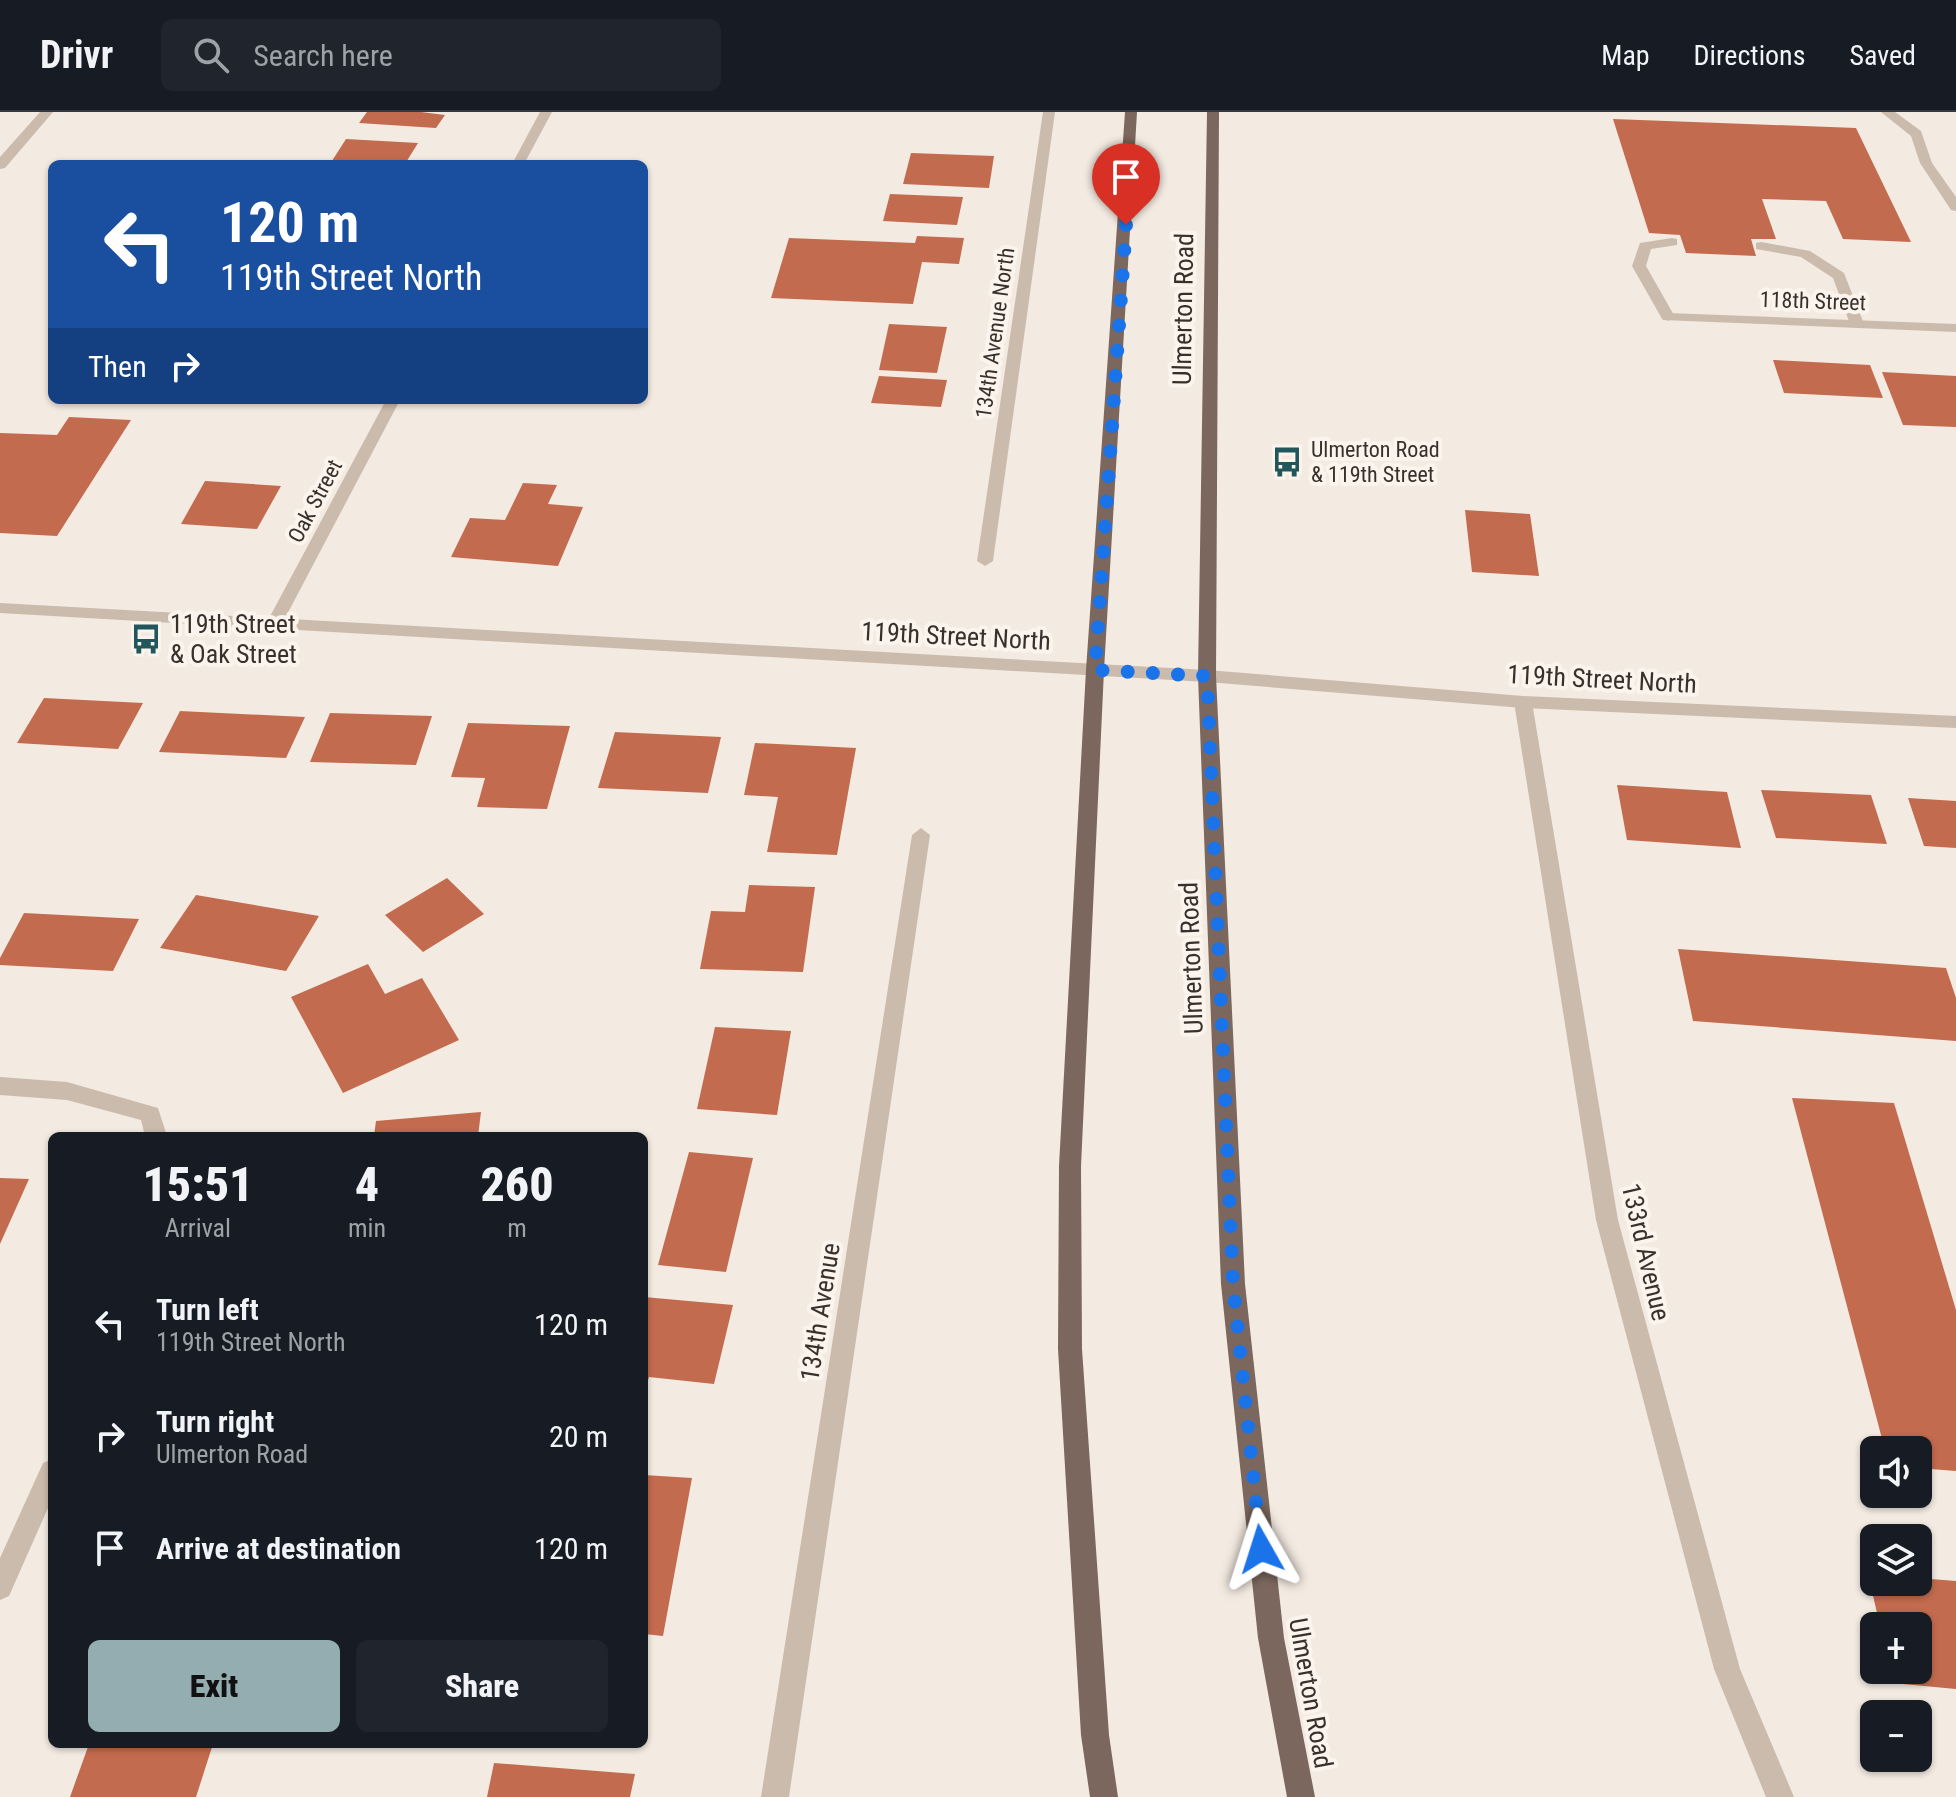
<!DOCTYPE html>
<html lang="en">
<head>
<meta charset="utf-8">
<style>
  :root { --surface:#171b24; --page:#20242c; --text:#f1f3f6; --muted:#9ea1a6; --line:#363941; --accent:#93adb0 }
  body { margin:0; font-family:"Roboto Condensed",sans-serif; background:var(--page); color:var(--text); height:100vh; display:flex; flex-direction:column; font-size:30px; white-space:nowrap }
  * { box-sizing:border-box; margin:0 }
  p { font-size:26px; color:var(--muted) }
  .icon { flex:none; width:44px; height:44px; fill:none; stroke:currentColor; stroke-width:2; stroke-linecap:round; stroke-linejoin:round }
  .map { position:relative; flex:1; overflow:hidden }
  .panel { position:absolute; left:48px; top:1020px; width:600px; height:616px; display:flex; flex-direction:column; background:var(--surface); border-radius:12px; box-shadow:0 2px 6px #0004 }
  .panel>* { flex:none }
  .top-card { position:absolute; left:48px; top:48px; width:600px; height:244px; border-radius:12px; box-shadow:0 2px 6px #0004; background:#1a4fa0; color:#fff; overflow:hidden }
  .tools { position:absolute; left:1860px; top:1324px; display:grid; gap:16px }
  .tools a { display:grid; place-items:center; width:72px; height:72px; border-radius:12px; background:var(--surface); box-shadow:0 2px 6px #0004; font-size:40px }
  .pin { position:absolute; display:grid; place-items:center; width:68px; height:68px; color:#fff; margin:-82px -34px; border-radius:50% 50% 50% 0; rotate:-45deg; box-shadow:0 0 8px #0007 }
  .pin .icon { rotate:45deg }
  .me { position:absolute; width:88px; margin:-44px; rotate:354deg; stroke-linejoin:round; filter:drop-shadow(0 0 6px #0008) }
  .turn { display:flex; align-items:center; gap:28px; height:168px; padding:0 40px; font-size:36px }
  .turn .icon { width:104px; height:104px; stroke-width:2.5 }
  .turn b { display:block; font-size:56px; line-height:68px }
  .then { display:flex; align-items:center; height:76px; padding:0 40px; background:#0003; gap:16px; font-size:30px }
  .eta { display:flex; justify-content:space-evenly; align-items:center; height:136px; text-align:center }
  .eta b { font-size:48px; font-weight:800; line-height:56px }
  .action { display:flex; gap:16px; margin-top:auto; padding:16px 40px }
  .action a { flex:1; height:92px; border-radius:12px; background:var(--accent); color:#111; font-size:32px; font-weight:800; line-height:92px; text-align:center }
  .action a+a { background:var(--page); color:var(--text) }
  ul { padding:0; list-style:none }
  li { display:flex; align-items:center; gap:24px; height:112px; padding:0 40px }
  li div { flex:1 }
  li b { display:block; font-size:30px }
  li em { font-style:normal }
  header { display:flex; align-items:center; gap:48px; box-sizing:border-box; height:112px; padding:0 40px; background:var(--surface); border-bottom:2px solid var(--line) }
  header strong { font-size:38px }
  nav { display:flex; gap:44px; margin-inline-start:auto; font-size:28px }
  .search { width:560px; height:72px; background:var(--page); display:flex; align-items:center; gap:20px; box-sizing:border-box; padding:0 28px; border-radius:12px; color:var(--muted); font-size:30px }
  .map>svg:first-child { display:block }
  .building { fill:#c36b4e }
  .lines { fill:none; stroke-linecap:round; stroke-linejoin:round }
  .service { fill:#cbbbac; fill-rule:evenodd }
  .minor { fill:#cbbbac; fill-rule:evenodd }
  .tertiary { fill:#cbbbac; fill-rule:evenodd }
  .primary { fill:#7b675d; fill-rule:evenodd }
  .route { stroke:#1a73e8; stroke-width:14; stroke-dasharray:0 25.2 }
  .labels { text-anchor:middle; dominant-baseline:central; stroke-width:8; stroke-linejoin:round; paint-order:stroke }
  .far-street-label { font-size:22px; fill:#3a302b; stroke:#faf4ed }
  .far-poi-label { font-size:22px; fill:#3a302b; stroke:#faf4ed; text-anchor:start }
  .street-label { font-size:26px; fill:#3a302b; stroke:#faf4ed }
  .poi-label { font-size:26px; fill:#3a302b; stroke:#faf4ed; text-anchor:start }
</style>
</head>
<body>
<header>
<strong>Drivr</strong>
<div class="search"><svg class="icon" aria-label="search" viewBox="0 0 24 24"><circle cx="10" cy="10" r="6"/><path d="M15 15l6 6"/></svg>Search here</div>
<nav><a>Map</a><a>Directions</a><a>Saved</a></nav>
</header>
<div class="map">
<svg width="1956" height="1685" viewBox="0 0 1956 1685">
  <rect width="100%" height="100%" fill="#f3eae1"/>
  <path class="building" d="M367,0H421L445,3L436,16L359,11Z
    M1613,7L1856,16L1911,130L1843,127L1826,89L1762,87L1776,127H1751L1756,144L1686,141L1680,123L1649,121Z
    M346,27L418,31L405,52H330Z
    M911,41L994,44L989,76L903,72Z
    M890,82L963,85L957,113L883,109Z
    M917,124L964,126L959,152L922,150L913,192L771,186L789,126L915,131Z
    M889,212L947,215L937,261L879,258Z
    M1773,248L1870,253L1883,286L1784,281Z
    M1882,260L1956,264V315L1903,313Z
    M879,264L947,268L941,295L871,291Z
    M69,305L131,308L57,424L0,421V321L57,323Z
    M205,369L281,374L257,417L181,412Z
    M523,371L557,373L548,392L583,395L558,454L451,445L470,406L505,408Z
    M1465,398L1530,402L1539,464L1472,460Z
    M44,586L143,591L118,637L17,631Z
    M180,599L305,605L286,646L159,640Z
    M330,601L432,604L416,653L310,650Z
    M468,611L570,614L547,697L477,695L485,666L451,665Z
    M615,620L721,625L708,681L598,676Z
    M755,631L856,636L837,743L767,740L778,685L744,683Z
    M1617,673L1727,680L1741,736L1627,728Z
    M1761,678L1871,683L1887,732L1776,726Z
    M1908,686L1956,689V736L1924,734Z
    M447,766L484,802L423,840L385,803Z
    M749,773L815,775L803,860L700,857L711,799L745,800Z
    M196,783L319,804L286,859L160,836Z
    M24,801L139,807L113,859L0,853V846Z
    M1678,837L1946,856L1956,886V929L1693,909Z
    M368,852L385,882L422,866L459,928L343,981L291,885Z
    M715,915L791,919L777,1003L697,997Z
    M1792,986L1894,991L1956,1198V1359L1918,1356V1338H1885Z
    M481,1000L478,1024H374L376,1009Z
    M689,1040L753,1046L726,1160L658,1153Z
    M0,1066L29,1067L0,1132Z
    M644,1185L733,1193L714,1272L649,1265L644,1282Z
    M644,1363L692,1366L663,1524L644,1522Z
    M1868,1462H1874V1470H1918V1466L1956,1469V1577L1892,1571L1889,1558H1918V1514H1880Z
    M89,1632H213L196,1685H70Z
    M494,1651L635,1662L630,1685H487Z"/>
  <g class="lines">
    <path class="service" d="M1881,0H1895L1921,19L1932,51L1956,85V99L1951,98L1920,51L1911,24Z
      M1672,126L1677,127V133L1651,137L1646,154L1675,205L1668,209L1661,205L1632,154L1640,131Z
      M1761,130L1810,139L1844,161L1864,212L1862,215L1850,212L1833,166L1801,145L1756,137V131Z"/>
    <path class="minor" d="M40,0H53L5,56L0,57V45Z
      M540,0H552L524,52H512Z
      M1043,0H1055L993,449L985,454L977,449Z
      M1668,201L1956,212V220L1663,208L1661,205Z
      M386,288H400L283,510L281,514H269L267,510Z
      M1523,584L1532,590L1618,1108L1740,1557L1794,1685H1766L1714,1557L1596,1108L1514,590Z
      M921,716L930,723L789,1685H761L912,723Z
      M0,965L67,970L158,996L167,1024H145L141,1008L67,988L0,983Z
      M52,1347V1387L9,1484L0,1488V1446L43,1351Z"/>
    <path class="tertiary" d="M0,491L1207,558L1523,584L1956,604V616L1523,596L1207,570L0,501Z"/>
    <path class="primary" d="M1125,0H1137L1104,558L1081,1054L1082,1237L1109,1623L1118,1685H1090L1081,1623L1058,1237L1059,1054L1086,558Z
      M1207,0H1219L1216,564L1245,1172L1284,1526L1315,1685H1287L1258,1526L1221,1172L1198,564Z"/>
  </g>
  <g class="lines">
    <path class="route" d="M1126,113L1095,558L1207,564L1233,1172L1261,1437"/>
  </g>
  <defs>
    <g id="bus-bare" transform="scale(2.4)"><path d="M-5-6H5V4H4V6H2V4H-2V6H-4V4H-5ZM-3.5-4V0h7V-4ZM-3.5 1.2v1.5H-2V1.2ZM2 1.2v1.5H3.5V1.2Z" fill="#21575b" stroke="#faf4ed" stroke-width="2.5" paint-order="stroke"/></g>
  </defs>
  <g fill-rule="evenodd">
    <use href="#bus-bare" x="1287" y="350"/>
    <use href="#bus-bare" x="146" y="527"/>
  </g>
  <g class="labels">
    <g class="far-street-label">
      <text transform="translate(1813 189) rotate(2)">118th Street</text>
      <text transform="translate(995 221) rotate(-82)">134th Avenue North</text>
      <text transform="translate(315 389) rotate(-62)">Oak Street</text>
    </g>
    <g class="far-poi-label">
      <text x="1311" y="337">Ulmerton Road<tspan x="1311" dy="25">&amp; 119th Street</tspan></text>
    </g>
    <g class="street-label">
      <text transform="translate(1183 197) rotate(-89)">Ulmerton Road</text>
      <text transform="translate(956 524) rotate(3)">119th Street North</text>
      <text transform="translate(1602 567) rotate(3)">119th Street North</text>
      <text transform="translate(1191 846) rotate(-92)">Ulmerton Road</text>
      <text transform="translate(1646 1140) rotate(77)">133rd Avenue</text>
      <text transform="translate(820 1200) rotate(-81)">134th Avenue</text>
      <text transform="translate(1311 1581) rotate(80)">Ulmerton Road</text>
    </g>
    <g class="poi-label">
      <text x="170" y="512">119th Street<tspan x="170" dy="30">&amp; Oak Street</tspan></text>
    </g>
  </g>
</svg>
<div class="tools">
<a><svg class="icon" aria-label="sound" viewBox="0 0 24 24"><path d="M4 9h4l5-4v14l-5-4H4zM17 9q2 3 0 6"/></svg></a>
<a><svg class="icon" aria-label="layers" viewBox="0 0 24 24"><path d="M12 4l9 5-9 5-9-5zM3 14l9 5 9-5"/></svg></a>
<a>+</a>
<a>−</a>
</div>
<div class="pin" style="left:1126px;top:113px;background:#d93025"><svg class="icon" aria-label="arrive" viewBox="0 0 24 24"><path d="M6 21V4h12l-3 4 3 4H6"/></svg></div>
<svg class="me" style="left:1261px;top:1437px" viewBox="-20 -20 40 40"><path d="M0-17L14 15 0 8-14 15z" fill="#1a73e8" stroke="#fff" stroke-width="4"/></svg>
<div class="top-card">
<div class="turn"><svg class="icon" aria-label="left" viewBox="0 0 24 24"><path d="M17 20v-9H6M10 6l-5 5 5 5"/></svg><div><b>120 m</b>119th Street North</div></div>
<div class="then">Then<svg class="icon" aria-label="right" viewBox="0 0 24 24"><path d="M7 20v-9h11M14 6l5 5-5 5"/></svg></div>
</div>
<section class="panel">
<div class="eta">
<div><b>15:51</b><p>Arrival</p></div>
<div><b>4</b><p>min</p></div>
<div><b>260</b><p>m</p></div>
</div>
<ul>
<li><svg class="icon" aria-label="left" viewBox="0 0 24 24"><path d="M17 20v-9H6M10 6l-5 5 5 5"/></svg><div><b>Turn left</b><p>119th Street North</p></div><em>120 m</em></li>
<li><svg class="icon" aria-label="right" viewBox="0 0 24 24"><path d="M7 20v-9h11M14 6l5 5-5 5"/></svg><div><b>Turn right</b><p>Ulmerton Road</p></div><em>20 m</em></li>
<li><svg class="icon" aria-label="arrive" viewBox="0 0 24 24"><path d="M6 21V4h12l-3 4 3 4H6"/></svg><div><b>Arrive at destination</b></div><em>120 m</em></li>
</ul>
<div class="action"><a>Exit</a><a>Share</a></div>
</section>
</div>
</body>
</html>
